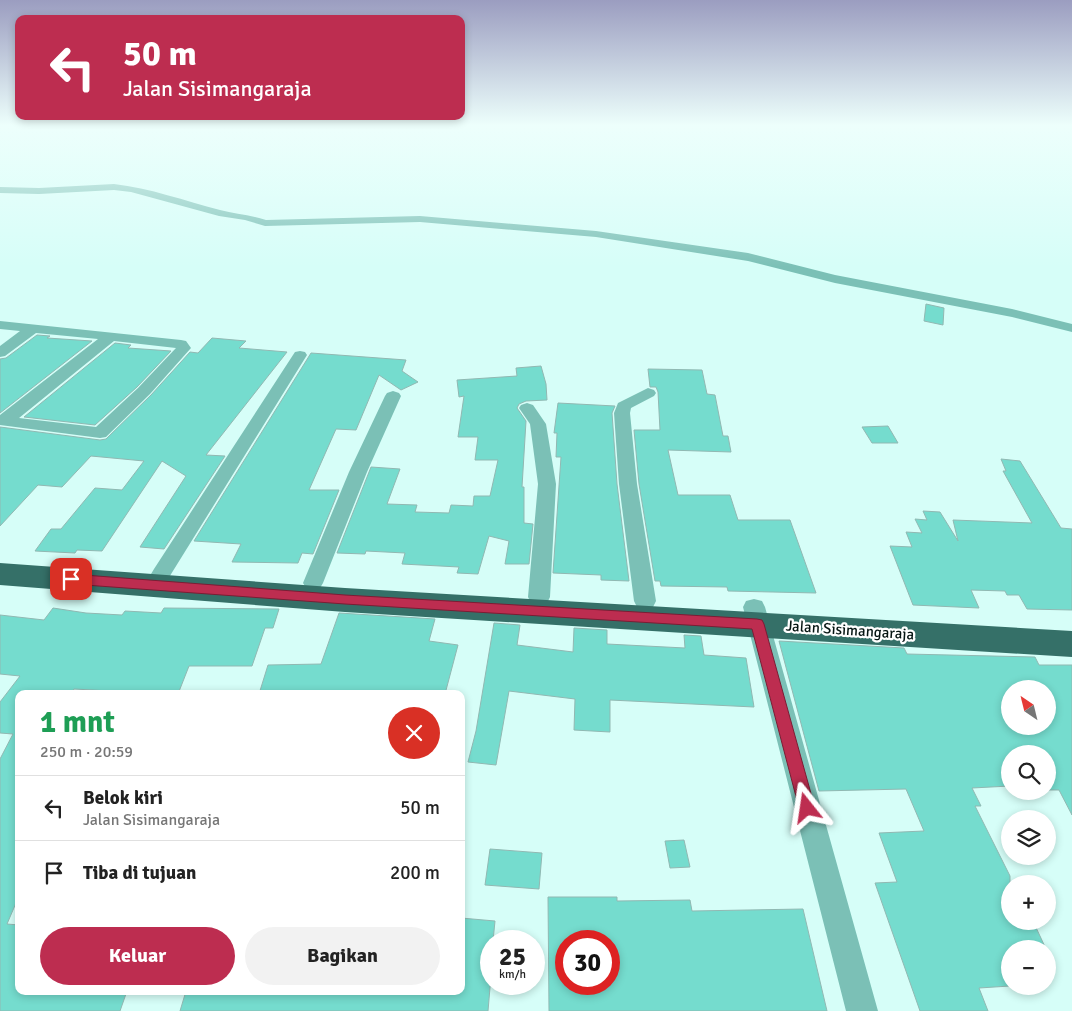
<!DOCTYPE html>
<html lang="id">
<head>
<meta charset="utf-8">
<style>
  :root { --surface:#fff; --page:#f2f2f2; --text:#222; --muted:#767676; --line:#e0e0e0; --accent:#bd2d50 }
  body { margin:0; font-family:Signika,sans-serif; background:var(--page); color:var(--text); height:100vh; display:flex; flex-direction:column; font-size:19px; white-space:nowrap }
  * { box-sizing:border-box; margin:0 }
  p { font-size:16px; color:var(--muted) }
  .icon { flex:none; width:28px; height:28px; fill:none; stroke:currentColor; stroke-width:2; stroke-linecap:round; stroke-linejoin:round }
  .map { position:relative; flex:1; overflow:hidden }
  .drawer { position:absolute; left:15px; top:690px; width:450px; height:305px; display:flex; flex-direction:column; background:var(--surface); border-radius:10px; box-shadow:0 2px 8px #0003 }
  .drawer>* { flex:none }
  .banner { position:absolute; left:15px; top:15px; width:450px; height:105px; border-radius:10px; box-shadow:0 2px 8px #0003; background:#bd2d50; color:#fff; overflow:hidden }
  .needle { width:32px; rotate:325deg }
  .tools { position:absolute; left:1001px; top:680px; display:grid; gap:10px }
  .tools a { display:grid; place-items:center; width:55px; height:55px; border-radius:50%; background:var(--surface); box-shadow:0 2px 8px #0003; font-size:25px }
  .speed { position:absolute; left:480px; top:930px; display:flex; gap:10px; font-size:25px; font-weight:700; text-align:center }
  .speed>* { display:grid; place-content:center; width:65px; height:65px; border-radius:50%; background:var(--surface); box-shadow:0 2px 8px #0003; line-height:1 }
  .speed small { font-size:12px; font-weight:400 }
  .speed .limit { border:8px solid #d22; background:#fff; color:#111 }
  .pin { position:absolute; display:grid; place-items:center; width:42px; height:42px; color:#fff; margin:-21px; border-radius:10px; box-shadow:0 2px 8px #0006 }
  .me { position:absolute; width:55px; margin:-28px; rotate:345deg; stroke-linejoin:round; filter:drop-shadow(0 0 4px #0008) }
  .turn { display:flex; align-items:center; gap:18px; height:105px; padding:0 25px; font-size:22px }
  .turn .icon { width:65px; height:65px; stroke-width:2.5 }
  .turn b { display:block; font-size:35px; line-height:42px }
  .round { display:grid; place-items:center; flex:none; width:52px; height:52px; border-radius:26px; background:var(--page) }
  .overview { display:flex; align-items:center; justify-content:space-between; height:85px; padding:0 25px }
  h1 { font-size:30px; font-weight:800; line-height:38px; color:#1e9e55 }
  .cta { display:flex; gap:10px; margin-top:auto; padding:10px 25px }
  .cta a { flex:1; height:58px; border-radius:30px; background:var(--accent); color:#fff; font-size:20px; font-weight:800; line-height:58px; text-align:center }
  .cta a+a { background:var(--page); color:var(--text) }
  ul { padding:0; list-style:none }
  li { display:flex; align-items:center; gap:15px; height:65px; padding:0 25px; border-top:1px solid var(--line) }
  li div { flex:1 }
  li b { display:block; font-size:19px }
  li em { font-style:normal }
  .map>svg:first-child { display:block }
  .building { fill:#75dcce; stroke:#91b8b2; fill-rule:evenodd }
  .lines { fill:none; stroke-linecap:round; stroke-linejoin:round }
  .street { fill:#7bc0b6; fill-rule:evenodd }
  .highway { fill:#357068; fill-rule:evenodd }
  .route { fill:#bd2d50; stroke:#7b1d34 }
  .labels { text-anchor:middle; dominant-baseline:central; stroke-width:4.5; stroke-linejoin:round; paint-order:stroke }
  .street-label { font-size:15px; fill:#061513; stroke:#fff }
</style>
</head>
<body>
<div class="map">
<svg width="1072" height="1011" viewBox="0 0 1072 1011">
  <rect width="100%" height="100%" fill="#d6fef8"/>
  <path class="building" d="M926,304L944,308L943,325L924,321Z
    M37,335L50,336L47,338L92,341L0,413V359L6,358Z
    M212,338L246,341L239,348L287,352L206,455L225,456L164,549L140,547L186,476L162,461L102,551L77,550L75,553L35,551L51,529H61L95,488L122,490L144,461L91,456L62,487L38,485L0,526V427L100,440L106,439L151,395L190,352L198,353Z
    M115,343L131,345L128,348L171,351L137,387L95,425L24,417Z
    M311,353L406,360L402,371L418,382L401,390L379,375L356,430L336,429L309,490H339L313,554L302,553L298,563L232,562L241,544L194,541Z
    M541,366L546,384L547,400L526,401L519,404L517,408L526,421L522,487H524V523L533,524L529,564H505L509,541L489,536L478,574L457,573L459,567L402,564L405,553L366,551L365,554L337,553L371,467L400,469L387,504L417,505L415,512L449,513L451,505L473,506L474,496H490L498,460H475L478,437H458L464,396L459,397L457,380L517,376L516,368Z
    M648,369L702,370L707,394L715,395L723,436H728L731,452L668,450L678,495H730L738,520H790L816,593L728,591L727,587L661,586L660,581H655L639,484L634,430H660L658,392L656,387H650Z
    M558,403L615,406L612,413L617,484L629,581L601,580V575L553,573L561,457H556L557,433H554Z
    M888,426L898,443H872L862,427Z
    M1001,459L1020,461L1061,528L1072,529V610L1027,609L1019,595H1007L1005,591L971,590L979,608L913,605L890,546L912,547L906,532L922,533L915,519L927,520L923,511L940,512L958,541L953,520L1032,523L1003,471H1006Z
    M53,608L86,613L122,615L125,611L161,613L164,608L279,609L273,628H265L252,666H189L178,694H128L129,692L74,689L71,694L33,691L31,694H19V896L7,924L19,925V991H127L120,1011H0V759L13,734L0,733V702L20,676L0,674V615L44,620Z
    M339,613L435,619L429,641L458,645L445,694H259L268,665L321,664Z
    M494,623L520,625L517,645L573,652L574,628L607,630V644L685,648L684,635L701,636L704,655L746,658L754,707L610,700V732L574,730L575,699L509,691L496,765L468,762L476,731Z
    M779,641L904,648L907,654L1035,657L1039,665H1072V815L1059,790H1048V754H1010V786L972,788L981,806H975L1010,876V921H1033L1046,949H1010V986L979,988L988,1011H920L875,883L897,882L879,833L924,831L906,789L819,791ZM1010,689H1048V726H1010Z
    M684,840L690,867L670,868L665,841Z
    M490,849L542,853L539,889L485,885Z
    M548,897H617V901L690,900L692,911L803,909L827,1011H549ZM566,941H609V984H566Z
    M461,918L495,921L493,941H491V976L488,1011H180L186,991H461Z"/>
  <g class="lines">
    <path class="street" d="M114,184C150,188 185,201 220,210C235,214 251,215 266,220L420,216L596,231L748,253L835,275L1012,309L1072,324V332L1012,317L835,283L748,261L596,237L420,222L265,226L245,220L219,216L131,192L114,190L39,194L0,193V187L39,188Z
      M0,321L181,340L186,341L191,348L150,394L106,437L100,438L0,425V415L98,339L36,333L5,356L0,357V346L20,331L0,329ZM114,341L176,348L138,388L96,427L19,418Z
      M300,351L305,352L307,355L168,579L161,582L154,579L151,574L154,569L293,355L295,352Z
      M648,388L654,390L656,393L654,396L631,408L630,413L637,484L656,601L653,607L645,609L637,607L634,601L619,484L614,413L618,403Z
      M393,391L399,393L401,396L367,472L323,583L320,588L313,591L306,588L303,583L349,472L385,396L387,393Z
      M527,403L533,405L546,424L556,484L550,597L547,603L539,605L531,603L528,597L538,484L530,424L519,408L521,405Z
      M754,599L762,601L765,607L878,1011H846L743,607L746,601Z"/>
    <path class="highway" d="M0,563L345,588L1072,631V657L345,612L0,585Z"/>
  </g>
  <linearGradient id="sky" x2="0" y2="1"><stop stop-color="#9b9dc0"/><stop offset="0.47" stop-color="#edfffc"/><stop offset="1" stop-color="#edfffc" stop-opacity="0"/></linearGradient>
  <rect width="1072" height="267" fill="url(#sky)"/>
  <path class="route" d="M71,574L345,595L757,619L762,620L764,624L815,808L813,814L807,816L801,814L799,808L752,629L345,604L71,584L67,582L65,579L67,576Z"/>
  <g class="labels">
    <g class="street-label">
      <text transform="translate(850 630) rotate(4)">Jalan Sisimangaraja</text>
    </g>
  </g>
</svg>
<div class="tools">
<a><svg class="needle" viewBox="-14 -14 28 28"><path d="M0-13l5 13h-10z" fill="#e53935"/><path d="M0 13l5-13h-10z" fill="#767676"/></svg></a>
<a><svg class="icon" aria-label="search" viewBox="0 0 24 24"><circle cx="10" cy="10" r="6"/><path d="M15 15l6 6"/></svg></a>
<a><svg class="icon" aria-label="layers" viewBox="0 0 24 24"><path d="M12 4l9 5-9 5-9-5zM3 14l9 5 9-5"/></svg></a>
<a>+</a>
<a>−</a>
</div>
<div class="speed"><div>25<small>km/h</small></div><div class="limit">30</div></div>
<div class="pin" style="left:71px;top:579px;background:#d93025"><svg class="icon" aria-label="arrive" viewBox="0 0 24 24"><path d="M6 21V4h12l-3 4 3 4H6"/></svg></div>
<svg class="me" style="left:807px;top:808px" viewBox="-20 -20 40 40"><path d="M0-17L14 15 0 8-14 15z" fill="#bd2d50" stroke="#fff" stroke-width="4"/></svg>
<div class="banner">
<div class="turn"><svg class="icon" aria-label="left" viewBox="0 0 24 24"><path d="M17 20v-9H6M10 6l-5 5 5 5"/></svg><div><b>50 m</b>Jalan Sisimangaraja</div></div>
</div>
<section class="drawer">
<div class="overview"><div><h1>1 mnt</h1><p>250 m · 20:59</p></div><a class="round" style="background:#d93025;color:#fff"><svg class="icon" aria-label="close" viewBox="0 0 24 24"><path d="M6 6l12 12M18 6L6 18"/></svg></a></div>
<ul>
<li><svg class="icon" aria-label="left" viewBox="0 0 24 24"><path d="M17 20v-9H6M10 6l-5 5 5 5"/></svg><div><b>Belok kiri</b><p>Jalan Sisimangaraja</p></div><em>50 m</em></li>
<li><svg class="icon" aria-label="arrive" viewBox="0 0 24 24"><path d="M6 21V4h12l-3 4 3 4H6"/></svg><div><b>Tiba di tujuan</b></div><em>200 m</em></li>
</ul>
<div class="cta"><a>Keluar</a><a>Bagikan</a></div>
</section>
</div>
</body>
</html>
